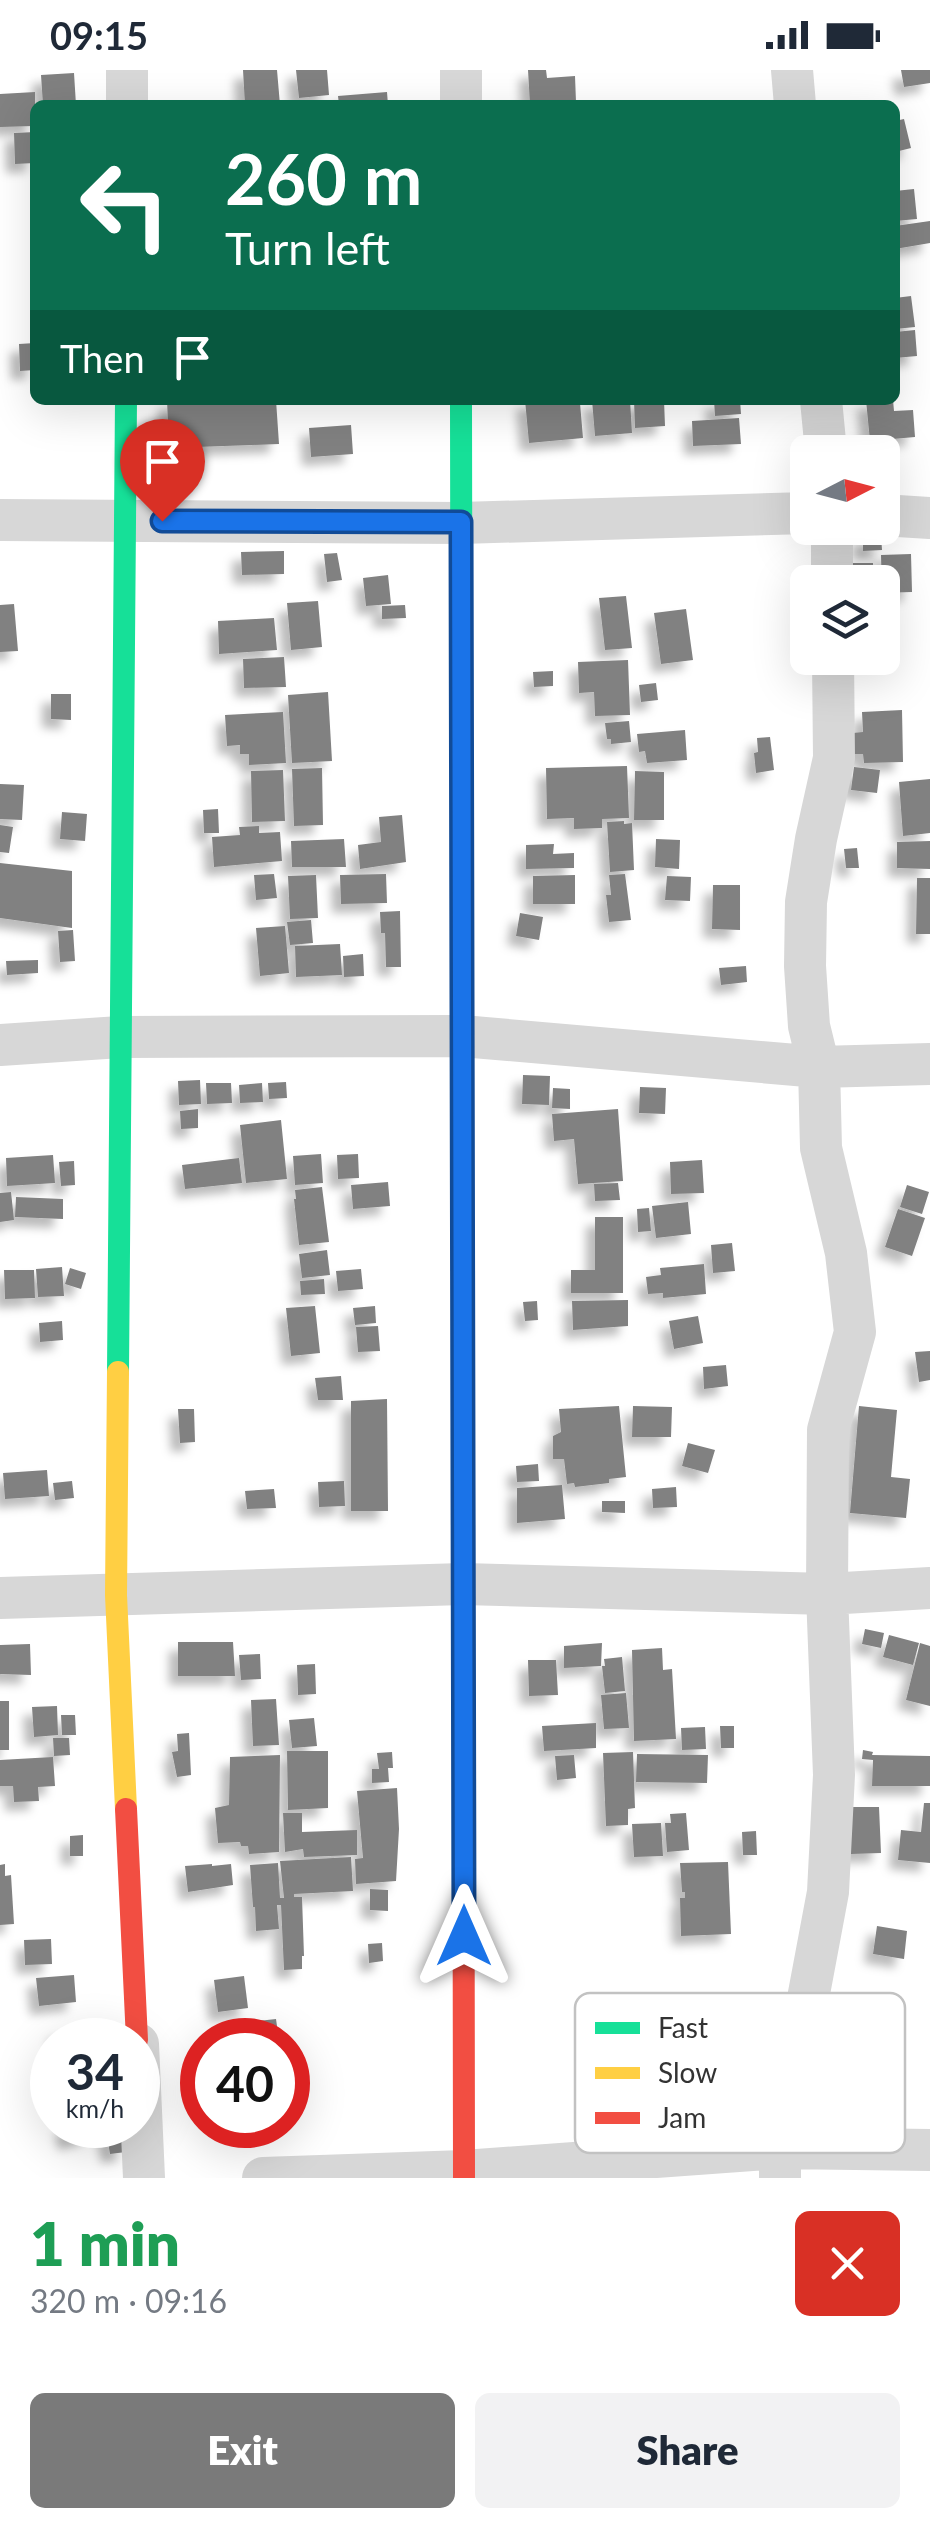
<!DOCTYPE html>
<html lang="en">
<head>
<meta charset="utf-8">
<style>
  :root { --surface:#fff; --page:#f2f2f3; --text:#1f2937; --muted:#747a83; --accent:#7a7a7a }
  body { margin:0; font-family:Lato,sans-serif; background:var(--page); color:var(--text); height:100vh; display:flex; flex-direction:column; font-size:38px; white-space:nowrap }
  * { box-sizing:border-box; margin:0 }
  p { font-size:32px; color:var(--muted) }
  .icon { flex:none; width:55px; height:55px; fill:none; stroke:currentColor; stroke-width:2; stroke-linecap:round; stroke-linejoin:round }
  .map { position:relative; height:2108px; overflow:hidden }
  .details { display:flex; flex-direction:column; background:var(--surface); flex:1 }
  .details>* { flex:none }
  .top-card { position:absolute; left:30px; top:30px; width:870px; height:305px; border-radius:15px; box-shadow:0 10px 40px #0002; background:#0b6e4f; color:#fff; overflow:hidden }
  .needle { width:65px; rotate:84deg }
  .fabs { position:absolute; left:790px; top:365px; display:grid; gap:20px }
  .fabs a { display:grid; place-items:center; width:110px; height:110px; border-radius:15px; background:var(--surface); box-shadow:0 10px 40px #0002; font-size:50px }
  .speed { position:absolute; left:30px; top:1948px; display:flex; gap:20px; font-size:50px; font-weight:700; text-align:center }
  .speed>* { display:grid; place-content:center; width:130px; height:130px; border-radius:50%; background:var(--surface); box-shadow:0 10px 40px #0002; line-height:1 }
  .speed small { font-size:25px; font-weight:400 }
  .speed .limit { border:15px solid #d22; background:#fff; color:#111 }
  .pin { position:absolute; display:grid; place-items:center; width:85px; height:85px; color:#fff; margin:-102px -42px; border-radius:50% 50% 50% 0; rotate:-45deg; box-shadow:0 0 10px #0007 }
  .pin .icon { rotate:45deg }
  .me { position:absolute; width:110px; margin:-55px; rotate:0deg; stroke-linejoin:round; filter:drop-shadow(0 0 8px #0008) }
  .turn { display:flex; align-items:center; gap:35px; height:210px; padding:0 30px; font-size:45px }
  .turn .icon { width:130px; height:130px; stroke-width:2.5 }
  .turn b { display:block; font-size:70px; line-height:85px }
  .then { display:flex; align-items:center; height:95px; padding:0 30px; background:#0003; gap:20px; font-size:38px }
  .round { display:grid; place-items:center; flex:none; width:105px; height:105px; border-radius:15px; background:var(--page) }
  .headline { display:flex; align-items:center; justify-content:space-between; height:170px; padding:0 30px }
  h1 { font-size:60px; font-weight:800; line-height:75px; color:#1e9e55 }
  .action { display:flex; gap:20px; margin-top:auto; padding:20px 30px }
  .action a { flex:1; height:115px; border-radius:15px; background:var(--accent); color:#fff; font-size:40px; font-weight:800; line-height:115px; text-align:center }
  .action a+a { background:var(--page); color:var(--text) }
  .status { display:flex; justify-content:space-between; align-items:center; height:70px; padding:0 50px; background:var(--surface); direction:ltr }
  .status svg { height:28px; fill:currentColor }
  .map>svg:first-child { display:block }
  .building { fill:#818181; filter:url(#shadow) }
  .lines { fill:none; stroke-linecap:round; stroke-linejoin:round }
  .street { stroke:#d7d7d7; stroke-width:42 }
  .fast { stroke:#16e098; stroke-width:22 }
  .slow { stroke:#ffcf43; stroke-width:22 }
  .jam { stroke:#f24e42; stroke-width:22 }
  .route-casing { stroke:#114b97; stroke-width:25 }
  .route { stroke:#1a73e8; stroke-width:18 }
  .key { fill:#fff; stroke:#c2c2c2; stroke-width:2.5 }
  .key-label { font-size:28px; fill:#333 }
</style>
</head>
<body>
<div class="status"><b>09:15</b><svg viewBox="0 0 49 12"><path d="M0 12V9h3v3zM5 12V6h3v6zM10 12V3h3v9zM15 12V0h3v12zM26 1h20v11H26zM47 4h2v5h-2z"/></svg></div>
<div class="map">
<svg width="930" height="2108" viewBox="0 0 930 2108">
  <defs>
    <filter id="shadow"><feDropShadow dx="-9" dy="9" stdDeviation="5" flood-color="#0004"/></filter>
  </defs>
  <rect width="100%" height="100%" fill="#fff"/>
  <path class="building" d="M243,0H277L280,35H245Z
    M296,0H327L329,25L299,28Z
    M528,0H546L547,8L575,6L576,32L530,35Z
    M901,0H930V13L904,17Z
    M74,3L76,35H43L41,5Z
    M35,22V56L0,57V24Z
    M387,22L388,35H339L338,26Z
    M904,49L911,78L895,82V51Z
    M35,62V93L15,94L14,63Z
    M914,119L917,149L895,151V121Z
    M930,151V173L895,179V156Z
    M911,226L915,257L895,259V228Z
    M915,260L917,286L895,288V262Z
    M35,273V300L20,301L19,274Z
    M167,330H210V333L276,330L279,374L169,378Z
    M525,330H566V335L580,333L583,368L529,373Z
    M592,330H630L632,363L595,366Z
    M634,330H664L665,356L635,358Z
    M714,330H740L741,344L715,346Z
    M866,330H893L894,341L913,340L915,367L870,371Z
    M739,348L741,374L693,376L692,351Z
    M351,355L353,384L311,387L309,358Z
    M863,466H881L882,480L863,481Z
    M284,481V504L242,505L241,482Z
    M337,483L342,510L327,512L324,484Z
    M911,484L912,522L882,523L881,485Z
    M853,493H873L874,512H853Z
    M388,505L391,534L366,536L363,508Z
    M626,526L632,578L605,580L599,528Z
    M318,531L322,577L291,580L287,533Z
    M14,534L18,581L0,582V535Z
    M405,535L406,548L382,549V536Z
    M686,539L693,590L661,594L654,543Z
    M274,548L277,580L219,584L218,551Z
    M284,587L286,617L244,618L243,589Z
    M628,590L630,645L595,646L594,622L579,623L578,592Z
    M553,601V616L534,617L533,602Z
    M656,613L658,630L641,632L639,615Z
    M328,622L332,691L292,693L288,625Z
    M51,624H71V650L51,649Z
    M902,640L903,692L864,693L863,684H852V663L863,662L862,642Z
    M283,642L286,693L249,695V684H240V675L227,676L225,645Z
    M629,651L631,672L611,674V669H607L605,653Z
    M685,660L687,690L647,693L645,681L639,682L637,664Z
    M770,667L774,700L756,703L754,683L758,682L757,668Z
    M627,696L629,748L602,749V758L574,759V748L547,749L546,698Z
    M854,697L880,700L877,723L851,720Z
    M322,698L323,755L294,756L292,699Z
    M283,700L285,751L252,752L251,701Z
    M635,701L664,702V750H634Z
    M930,709V763L903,766L899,712Z
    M0,714L24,715L22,750L0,749Z
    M218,739L219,763H204L203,740Z
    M62,742L87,744L85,771L60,769Z
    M402,745L406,792L360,799L358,775L381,772L379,747Z
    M624,751V754L632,753L634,800L610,802L607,752Z
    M0,755L13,757L9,783L0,782Z
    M259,756V763L280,762L282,791L214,797L212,767L240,765L239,757Z
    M344,769L346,797H292L291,771Z
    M656,769L680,770L679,799L655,797Z
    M930,771V799L897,798V772Z
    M554,774L553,784L574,783V798L526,799V775Z
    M857,778L859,798H846L844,779Z
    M0,793L72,801V858L0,848Z
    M274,804L277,828L256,830L254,805Z
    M386,804L387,833L341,834L340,805Z
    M625,804L631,850L609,852L606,825H611L609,805Z
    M316,805L318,848L290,849L288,806Z
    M575,805V834H533V806Z
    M667,806L691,807L690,831L665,830Z
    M917,808H930V864H916Z
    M713,815H740V860L712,859Z
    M400,841L401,897H386L385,863H381L380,842Z
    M520,843L543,847L539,870L516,866Z
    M311,850L313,873L290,875L287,852Z
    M285,856L289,903L260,906L256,858Z
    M73,860L75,891L60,892L58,861Z
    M340,874L342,905L296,907L295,876Z
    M363,884L364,906L344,907L343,886Z
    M38,890V903L7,905L6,891Z
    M746,896L747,912L721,915L719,898Z
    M523,1005L550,1006L549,1035L522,1034Z
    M200,1010L201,1034L179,1035L178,1011Z
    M286,1012L287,1028L269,1029L268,1013Z
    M206,1013H231L232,1033L207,1034Z
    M262,1013L263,1032L240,1033L239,1015Z
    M640,1017L666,1018L665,1044L639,1043Z
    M553,1018L570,1019V1039L552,1038Z
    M198,1039V1058L181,1059L180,1041Z
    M618,1039L623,1111L578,1114L574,1069L554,1071L552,1044Z
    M281,1050L287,1109L246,1113L240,1055Z
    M321,1084L323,1113L295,1115L293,1086Z
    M358,1084L359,1108L338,1109L337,1085Z
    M53,1085L55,1113L7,1116L6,1088Z
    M239,1088L242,1113L185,1119L182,1095Z
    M702,1090L704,1123L671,1124L670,1092Z
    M74,1091L75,1115L61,1116L59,1092Z
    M388,1112L390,1136L353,1139L351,1115Z
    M618,1113L620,1130L595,1131L594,1114Z
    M907,1115L929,1122L922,1144L900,1137Z
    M322,1117L329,1172L299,1175L294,1129H296L295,1120Z
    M11,1122L14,1150L0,1152V1123Z
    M16,1127L63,1129V1149L15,1147Z
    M688,1132L691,1164L656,1168L652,1136Z
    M649,1138L651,1161L638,1162L637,1139Z
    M898,1139L925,1148L912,1186L885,1177Z
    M595,1147H623V1223H571V1200H595Z
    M732,1173L735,1201L713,1203L711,1175Z
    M327,1180L330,1205L302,1208L299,1184Z
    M704,1194L706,1224L663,1228V1223L648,1224L646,1207L661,1205L660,1198Z
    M62,1197L64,1226L38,1227L36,1199Z
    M70,1198L86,1203L81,1219L65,1214Z
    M361,1199L363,1219L338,1221L336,1201Z
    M4,1200H34L35,1228L5,1229Z
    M324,1209L325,1224L301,1225L300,1211Z
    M628,1230V1256L573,1260L572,1231Z
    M537,1231L538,1250L525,1251L523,1232Z
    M315,1236L320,1283L291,1286L286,1238Z
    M375,1236L376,1253L355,1255L353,1238Z
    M698,1246L703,1273L674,1279L669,1251Z
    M62,1251L63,1270L40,1272L39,1253Z
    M378,1256L380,1281L358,1282L356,1257Z
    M930,1281V1310L919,1312L915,1282Z
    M726,1295L728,1316L704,1319L703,1297Z
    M341,1306L343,1330H318L315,1308Z
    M387,1329L388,1441H351V1331Z
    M619,1336L626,1407L609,1409V1413L575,1417L574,1413L567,1414L564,1389H553V1366L561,1362L559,1339Z
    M633,1336L672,1337L671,1367H632Z
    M859,1336L897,1340L891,1407L910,1409L906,1448L850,1443Z
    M178,1339H194L195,1372L180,1373Z
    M688,1373L715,1380L708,1403L682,1396Z
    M538,1394L539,1411L517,1412L516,1396Z
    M47,1400L49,1426L5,1429L3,1403Z
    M72,1411L74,1428L55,1430L53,1413Z
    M344,1411L345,1436L319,1437L318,1412Z
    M562,1415L565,1449L517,1453V1418Z
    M676,1417L677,1437L653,1438L652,1419Z
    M274,1419L276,1438L247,1439L245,1421Z
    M602,1431H625V1443L602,1442Z
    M865,1559L884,1563L881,1578L862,1574Z
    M889,1565L919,1573L913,1595L883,1587Z
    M178,1572H233L235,1606H178Z
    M602,1573L601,1596L564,1598V1576Z
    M920,1573L930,1576V1636L906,1630Z
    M30,1574L31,1605L0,1604V1575Z
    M662,1578L663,1600L672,1599L676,1669L634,1671L632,1580Z
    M260,1584L261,1609L241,1610L239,1585Z
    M622,1587L625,1621L605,1623L602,1596H605L604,1589Z
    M528,1590H556L558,1625L529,1626Z
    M315,1594L316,1624L298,1625L297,1595Z
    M626,1623L629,1658L604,1659L601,1625Z
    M276,1629L279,1675L253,1676L251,1630Z
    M0,1631H9V1680H0Z
    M57,1636L58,1665L34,1667L32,1637Z
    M61,1645H75L76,1665H62Z
    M314,1648L317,1676L292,1678L289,1650Z
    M596,1653V1678L544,1681L542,1656Z
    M720,1656H734V1678H721Z
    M705,1657L706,1679L682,1680L681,1658Z
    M189,1663L191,1705L177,1707L172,1682L178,1681L177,1664Z
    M53,1668H69L70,1685L54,1686Z
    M863,1680L873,1682L872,1685L930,1686V1716H872L873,1690L862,1689Z
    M287,1681H328V1738L288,1740Z
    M392,1682L393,1698H388L389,1712L372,1713V1699H379L377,1683Z
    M633,1682L635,1738L628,1739V1755L606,1756L603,1683Z
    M637,1684L708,1685L707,1713L636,1712Z
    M280,1685L279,1782L249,1784L248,1776H241L240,1772L218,1773L215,1738L229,1735L230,1687Z
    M574,1685L576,1708L557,1710L555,1686Z
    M53,1687L55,1716L38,1717L39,1731L14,1732L13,1716H0V1690Z
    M397,1718L399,1759L396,1811L356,1814L355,1789L363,1788L357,1721Z
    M924,1733H930V1793L898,1790L901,1760L921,1762Z
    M850,1737H879L881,1783L851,1784Z
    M283,1743H302V1762L357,1760V1785L304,1787L303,1779L285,1782Z
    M686,1743L689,1780L667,1782L665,1753H671L670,1744Z
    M661,1753L663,1786L634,1787L632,1754Z
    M756,1761L757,1785H743L742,1762Z
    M83,1765V1786H70V1766Z
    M351,1787L353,1821L294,1824V1827H302L304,1886H302V1899L284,1900L281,1835H277L279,1859L256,1861L255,1837H253L250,1795L278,1793L280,1828H284L280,1791Z
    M728,1792L731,1864L681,1866L680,1828H685V1822H682L680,1793Z
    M5,1794V1806L11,1805L14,1854L0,1855V1795Z
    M212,1794V1796L231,1794L233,1815L188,1822L185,1796Z
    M370,1819L388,1820V1841L370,1840Z
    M877,1856L907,1861L904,1889L873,1884Z
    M51,1869L52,1894L25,1895L24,1870Z
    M382,1873L383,1891L369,1893L368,1874Z
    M74,1905L76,1932L39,1936L36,1908Z
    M244,1906L248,1938L218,1942L214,1910Z
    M276,1949L279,1970H251L249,1952Z
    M86,1958L87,1970H58L57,1961Z
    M63,2055H88L90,2065L68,2071Z
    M122,2057L126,2082L110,2084L106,2060Z"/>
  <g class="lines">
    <path class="street" d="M461,0V35
      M792,0L795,35
      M127,35V0
      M821,330L826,382
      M882,445L930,448
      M0,450L461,453L808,443
      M832,458V512
      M0,975L120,967L462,966L819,997L930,994
      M0,1528L463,1514L827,1524L930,1518
      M138,1974L144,2108
      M263,2108L464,2101L780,2078L930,2080
      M780,2108V2078L828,1822L834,1705L827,1524L828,1360L855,1262L846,1183L821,1078L819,997L809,956L805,896L806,832L816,769L834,688L833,588"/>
    <path class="fast" d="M461,330L462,935
      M118,1302L126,330"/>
    <path class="slow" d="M462,935L463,1405
      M118,1302L116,1525L126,1739"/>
    <path class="jam" d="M463,1405L464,2108
      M126,1739L137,1970"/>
  </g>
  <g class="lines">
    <g class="route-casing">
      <path id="route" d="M162,451L461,452L464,1866"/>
    </g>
    <use href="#route" class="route"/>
  </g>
  <rect x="575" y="1923" width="330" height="160" rx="15" class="key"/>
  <rect x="595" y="1952" width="45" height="12" fill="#16e098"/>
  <rect x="595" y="1997" width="45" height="12" fill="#ffcf43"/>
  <rect x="595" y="2042" width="45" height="12" fill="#f24e42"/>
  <g class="key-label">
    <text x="658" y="1968">Fast</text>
    <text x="658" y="2013">Slow</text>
    <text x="658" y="2058">Jam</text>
  </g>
</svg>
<div class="fabs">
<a><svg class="needle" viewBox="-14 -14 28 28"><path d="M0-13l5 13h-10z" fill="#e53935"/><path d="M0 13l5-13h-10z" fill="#747a83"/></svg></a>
<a><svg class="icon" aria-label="layers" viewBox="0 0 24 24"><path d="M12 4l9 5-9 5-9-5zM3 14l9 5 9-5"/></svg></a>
</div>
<div class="speed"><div>34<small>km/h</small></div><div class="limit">40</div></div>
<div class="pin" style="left:162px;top:451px;background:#d93025"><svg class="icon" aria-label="arrive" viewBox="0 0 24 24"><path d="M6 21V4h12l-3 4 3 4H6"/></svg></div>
<svg class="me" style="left:464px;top:1866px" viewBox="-20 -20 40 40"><path d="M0-17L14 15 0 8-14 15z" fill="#1a73e8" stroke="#fff" stroke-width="4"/></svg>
<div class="top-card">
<div class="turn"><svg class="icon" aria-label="left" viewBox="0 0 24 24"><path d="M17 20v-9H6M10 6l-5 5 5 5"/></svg><div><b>260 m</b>Turn left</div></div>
<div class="then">Then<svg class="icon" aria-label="arrive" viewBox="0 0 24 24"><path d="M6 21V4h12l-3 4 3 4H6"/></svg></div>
</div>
</div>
<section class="details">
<div class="headline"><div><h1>1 min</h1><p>320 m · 09:16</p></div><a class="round" style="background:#d93025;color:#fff"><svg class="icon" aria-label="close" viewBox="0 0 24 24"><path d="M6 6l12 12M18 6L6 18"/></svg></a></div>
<div class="action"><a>Exit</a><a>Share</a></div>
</section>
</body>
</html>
